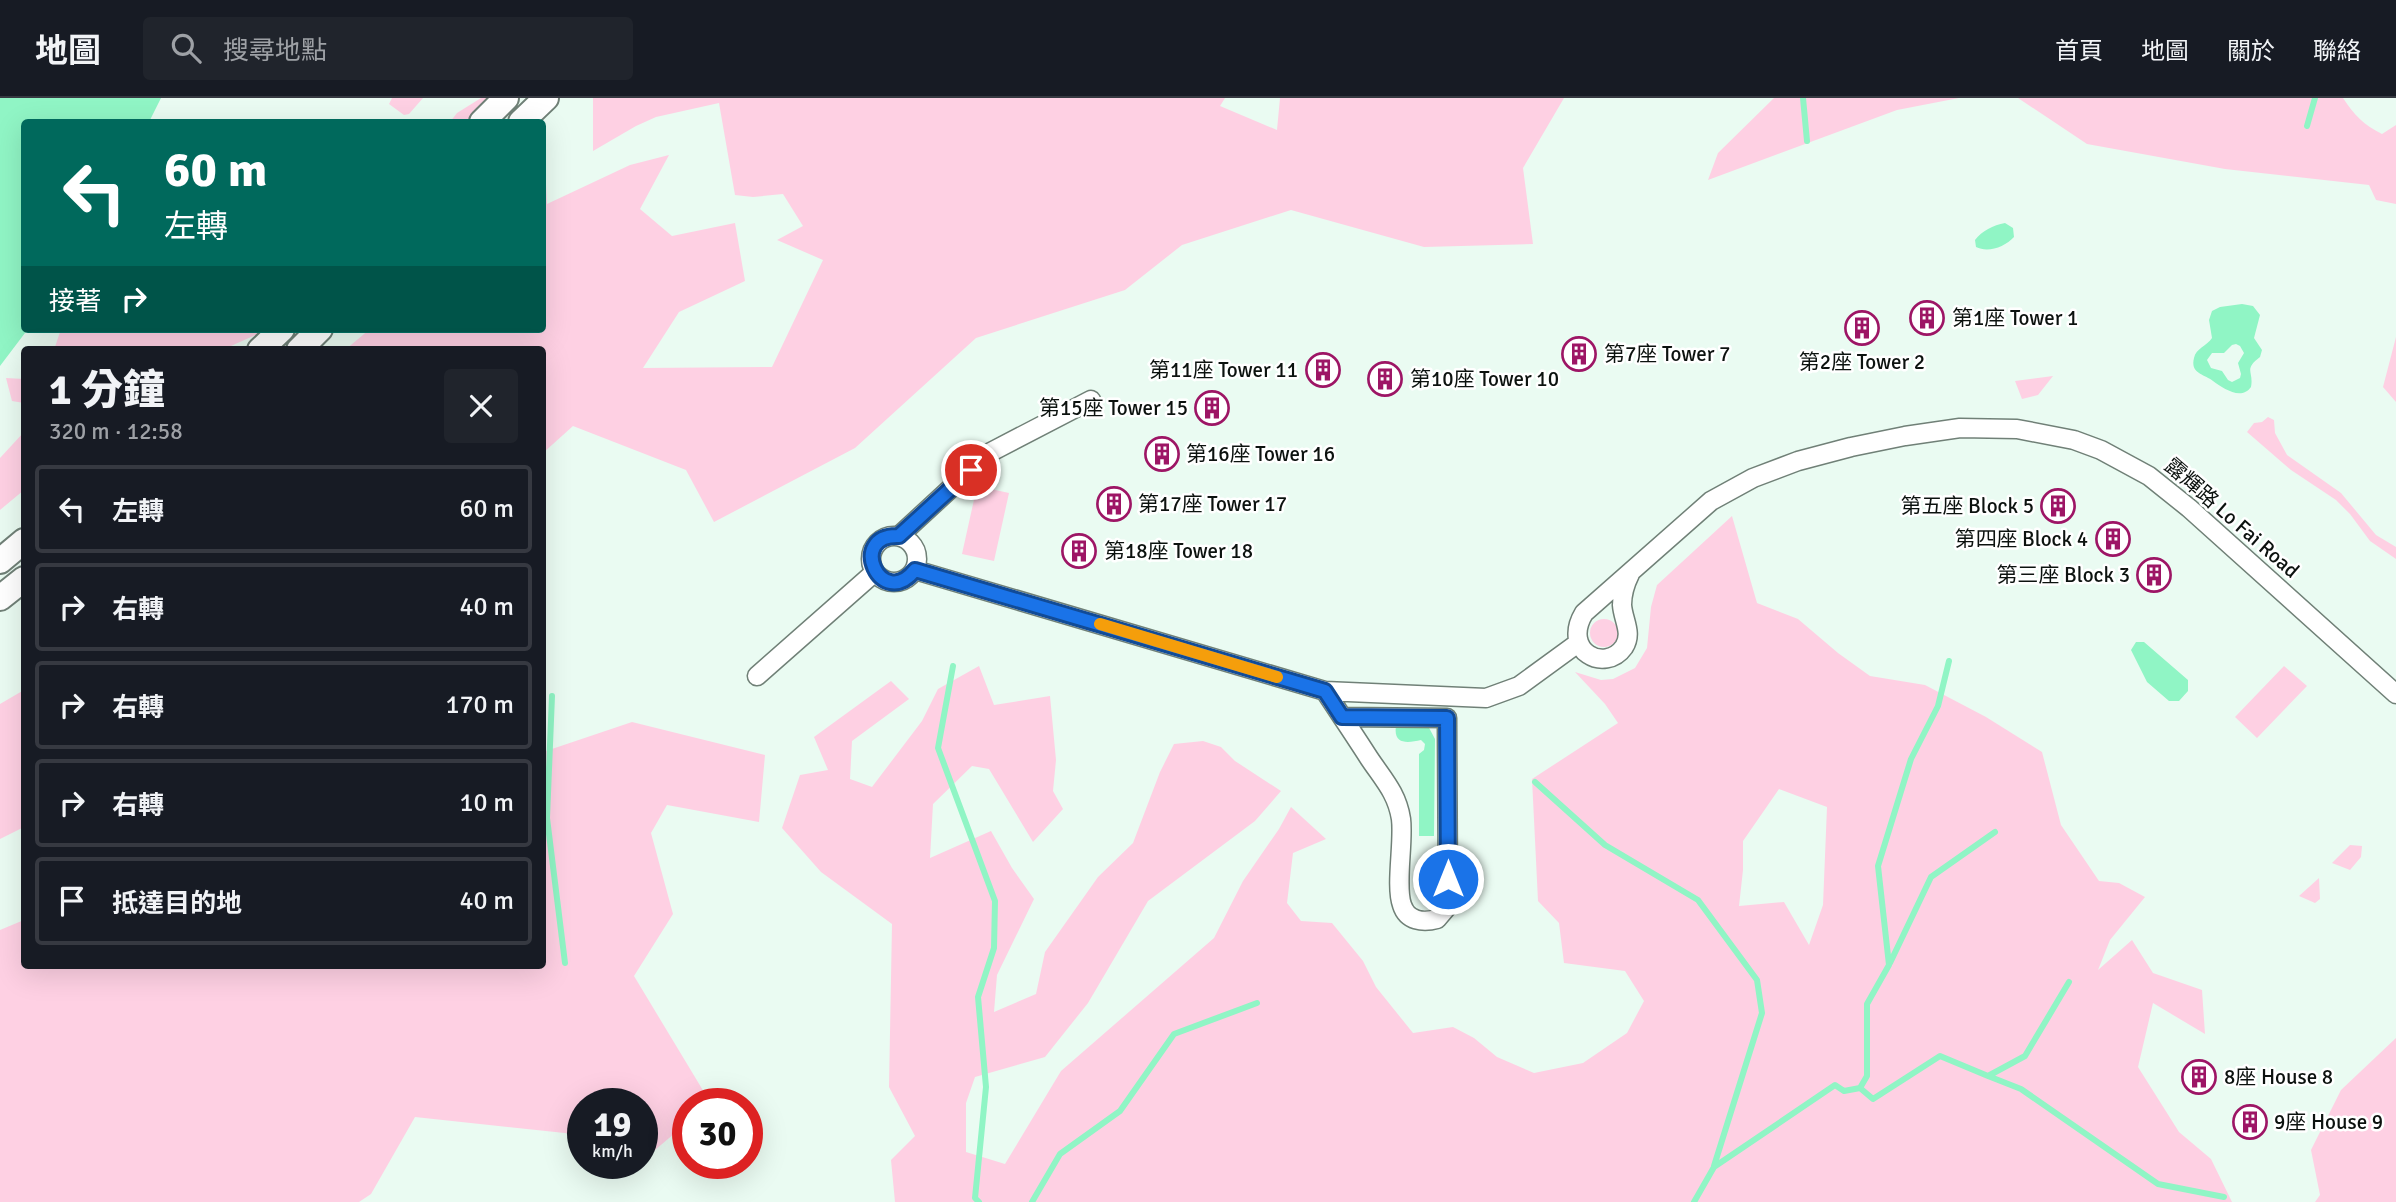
<!DOCTYPE html>
<html lang="zh-TW">
<head>
<meta charset="utf-8">
<style>
  :root { --surface:#171b24; --page:#20242c; --text:#f1f3f6; --muted:#9ea1a6; --line:#363941 }
  body { margin:0; font-family:Signika,"Noto Sans TC",sans-serif; background:var(--page); color:var(--text); height:100vh; display:flex; flex-direction:column; font-size:26px; white-space:nowrap }
  * { box-sizing:border-box; margin:0 }
  p { font-size:23px; color:var(--muted) }
  .icon { flex:none; width:38px; height:38px; fill:none; stroke:currentColor; stroke-width:2; stroke-linecap:round; stroke-linejoin:round }
  .map { position:relative; flex:1; overflow:hidden }
  .details { position:absolute; left:21px; top:248px; width:525px; height:623px; display:flex; flex-direction:column; background:var(--surface); border-radius:7px; box-shadow:0 7px 28px #0002 }
  .details>* { flex:none }
  .hud { position:absolute; left:21px; top:21px; width:525px; height:214px; border-radius:7px; box-shadow:0 7px 28px #0002; background:#00695c; color:#fff; overflow:hidden }
  .speed { position:absolute; left:567px; top:990px; display:flex; gap:14px; font-size:35px; font-weight:700; text-align:center }
  .speed>* { display:grid; place-content:center; width:91px; height:91px; border-radius:50%; background:var(--surface); box-shadow:0 7px 28px #0002; line-height:1 }
  .speed small { font-size:18px; font-weight:400 }
  .speed .limit { border:10px solid #d22; background:#fff; color:#111 }
  .pin { position:absolute; display:grid; place-items:center; width:60px; height:60px; color:#fff; margin:-30px; border:4px solid #fff; border-radius:50%; box-shadow:0 2px 7px #0007 }
  .me { position:absolute; width:77px; margin:-38px; rotate:0deg; stroke-linejoin:round; filter:drop-shadow(0 0 5px #0008) }
  .turn { display:flex; align-items:center; gap:24px; height:147px; padding:0 28px; font-size:32px }
  .turn .icon { width:91px; height:91px; stroke-width:2.5 }
  .turn b { display:block; font-size:49px; line-height:60px }
  .then { display:flex; align-items:center; height:66px; padding:0 28px; background:#0003; gap:14px; font-size:26px }
  .round { display:grid; place-items:center; flex:none; width:74px; height:74px; border-radius:7px; background:var(--page) }
  .head { display:flex; align-items:center; justify-content:space-between; height:119px; padding:0 28px }
  h1 { font-size:42px; font-weight:800; line-height:52px }
  ul { padding:0; list-style:none }
  li { display:flex; align-items:center; gap:21px; height:88px; margin:0 14px 10px; padding:0 14px; border:4px solid var(--line); border-radius:7px }
  li div { flex:1 }
  li b { display:block; font-size:26px }
  li em { font-style:normal }
  header { display:flex; align-items:center; gap:42px; box-sizing:border-box; height:98px; padding:0 35px; background:var(--surface); border-bottom:2px solid var(--line) }
  header strong { font-size:33px }
  nav { display:flex; gap:38px; margin-inline-start:auto; font-size:24px }
  .search { width:490px; height:63px; background:var(--page); display:flex; align-items:center; gap:18px; box-sizing:border-box; padding:0 24px; border-radius:7px; color:var(--muted); font-size:26px }
  .map>svg:first-child { display:block }
  .green { fill:#fed0e3; fill-rule:evenodd }
  .water { fill:#90f5c5; fill-rule:evenodd }
  .lines { fill:none; stroke-linecap:round; stroke-linejoin:round }
  .stream { stroke:#90f5c5; stroke-width:6 }
  .minor-casing { stroke:#708077; stroke-width:21 }
  .secondary-casing { stroke:#708077; stroke-width:28 }
  .minor { stroke:#fff; stroke-width:18 }
  .secondary { stroke:#fff; stroke-width:24 }
  .route-casing { stroke:#114b97; stroke-width:18 }
  .route { stroke:#1a73e8; stroke-width:12 }
  .slow { stroke:#f59e0b; stroke-width:12 }
  .labels { text-anchor:middle; dominant-baseline:central; stroke-width:5; stroke-linejoin:round; paint-order:stroke }
  .poi-label { font-size:21px; fill:#0c120f; stroke:#fff; text-anchor:start }
  .street-label { font-size:21px; fill:#0c120f; stroke:#fff }
</style>
</head>
<body>
<header>
<strong>地圖</strong>
<div class="search"><svg class="icon" aria-label="search" viewBox="0 0 24 24"><circle cx="10" cy="10" r="6"/><path d="M15 15l6 6"/></svg>搜尋地點</div>
<nav><a>首頁</a><a>地圖</a><a>關於</a><a>聯絡</a></nav>
</header>
<div class="map">
<svg width="2396" height="1104" viewBox="0 0 2396 1104">
  <rect width="100%" height="100%" fill="#eafbf2"/>
  <path class="green" d="M392,0H423L409,16L404,17L389,6Z
    M481,0H495L474,24H450L457,15Z
    M593,0H1225L1220,8L1277,32L1280,0H1564L1523,70L1533,146L1424,149L1291,112L1182,147L1125,192L976,240L855,350L714,424L686,372L573,328L543,355L542,252H345L370,231H542L544,46L547,106L630,67L669,57L640,111L672,138L735,125L745,183L679,214L643,270L772,269L823,162L777,142L803,128L783,96L753,99L735,97L719,5L656,19L636,28L593,53Z
    M1774,0H1959L1897,12L1708,82L1718,55Z
    M2018,0H2343C2354,17 2364,27 2382,36L2396,27V106L2376,102L2369,87L2225,71L2087,46Z
    M61,231H269L222,252H54Z
    M2396,239V304L2383,289Z
    M2053,278L2038,297L2022,301L2015,283Z
    M6,280L24,281V305L12,303Z
    M2268,319L2274,322L2275,335L2287,357L2341,395L2376,437L2396,449V461L2370,443L2350,416L2336,402L2291,372L2247,334L2254,325L2262,324Z
    M24,334V392L0,412V360Z
    M977,388L1009,395L994,463L962,456Z
    M1732,418L1757,505L1798,521L1838,555L1870,578L1925,587L1986,619L2042,654L2061,727L2099,783L2119,785L2145,799L2110,842L2098,872L2132,842L2153,875L2202,892L2205,936L2153,905L2138,969L2179,1034L2211,1061L2232,1104H895L891,1062L915,1038L889,989L892,826L821,774L782,730L800,677L828,672L814,639L891,583L909,601L852,643L850,681L872,689L922,623L938,591L979,568L994,607L1050,598L1056,662L1053,693L1063,711L1033,744L989,671L972,668L933,706L930,760L991,733L1012,770L1034,801L997,877L994,914L1036,896L1045,854L1098,779L1133,745L1160,674L1174,646L1203,643L1221,649L1235,663L1281,693L1255,723L1148,803L1088,905L1045,959L975,979L966,1005V1054L1005,1066L1061,973L1214,840L1243,783L1279,731L1291,709L1326,741L1293,755L1287,805L1301,823L1332,825L1363,863L1376,889L1413,935L1453,929L1474,940L1497,959L1534,975L1583,965L1627,935L1644,903L1625,873L1564,865L1559,825L1538,803L1532,681L1618,625L1605,606L1575,574L1601,582L1613,581L1635,570L1647,550L1651,509L1657,487ZM1779,691L1827,709L1823,807L1809,847L1784,804L1739,808L1743,772V743Z
    M1590 535a14 14 0 1 1 28 0a14 14 0 1 1-28 0Z
    M2284,568L2307,588L2257,640L2235,619Z
    M24,592V729L0,741V606Z
    M632,624L765,657L759,724L667,707L651,735L673,816L634,878L710,1004L708,1006H688V1024L642,1063V1006H583V1041L574,1036L415,1019L371,1096L359,1104H0V832L24,822V868H542L543,654Z
    M2350,747L2362,748L2361,759L2350,772L2332,765Z
    M2319,780L2320,801L2315,805L2299,798Z
    M2396,940V1104H2315L2320,1097L2311,1052L2341,992Z"/>
  <path class="water" d="M0,0H161L149,24H24V231H28L0,268Z
    M2005,125L2013,130L2014,139C2005,149 1988,155 1976,149L1975,142C1982,133 1993,127 2005,125Z
    M2242,206L2253,208L2260,217L2254,240L2262,252L2260,259C2243,272 2254,273 2251,289C2241,303 2223,290 2213,283C2204,276 2190,276 2194,260C2196,250 2207,248 2212,240L2209,222L2212,213L2220,209ZM2236,246L2240,248L2244,255L2238,265L2241,276L2240,280L2232,284L2228,282L2222,273L2211,270L2207,262L2212,255H2224L2232,247Z
    M2136,544H2144L2188,582V593L2179,603H2169L2147,584L2131,552Z
    M1427,626L1435,641L1434,738H1419V656L1424,652L1425,646L1421,642C1408,645 1393,647 1396,628Z"/>
  <g class="lines">
    <path class="stream" d="M1803,0L1807,43
      M2307,28L2315,0
      M953,568L938,650L995,803L994,850L978,899L986,989L975,1100L979,1104
      M552,598L547,720L565,865
      M1535,684L1605,747L1698,802L1757,882L1762,915L1714,1068
      M1890,865L1931,779L1995,734
      M1988,978L2021,991L2158,1086L2224,1099
      M1860,990L1873,1001L1940,958L1988,978L2025,958L2069,884
      M1032,1104L1060,1056L1120,1013L1174,936L1257,905
      M1694,1104L1714,1069L1835,987L1844,993L1860,990L1867,978V906L1889,867L1878,768L1911,661L1938,608L1949,563"/>
    <g class="minor-casing">
      <path id="minor" d="M899,438L989,355L1091,302
        M871 461a23 23 0 1 1 46 0a23 23 0 1 1-46 0Z
        M915,472L1325,593L1486,600L1519,588L1578,545
        M1630,476C1625,486 1622,496 1622,507C1623,522 1633,535 1624,549C1605,576 1561,553 1584,515L1711,403L1753,380L1798,363L1851,349L1905,338L1960,330L2017,331L2074,342L2101,352L2149,378L2189,410L2396,596
        M757,578L875,474
        M1325,593C1340,616 1355,638 1369,660C1383,681 1397,695 1401,721C1404,744 1395,788 1402,807C1407,823 1423,825 1437,821L1448,808L1447,620L1342,619"/>
    </g>
    <g class="secondary-casing">
      <path id="secondary" d="M482,24L506,0
        M521,24L546,0
        M260,252L282,231
        M299,252L320,231
        M0,463L24,443
        M0,500L24,481"/>
    </g>
    <use href="#minor" class="minor"/>
    <use href="#secondary" class="secondary"/>
  </g>
  <g class="lines">
    <g class="route-casing">
      <path id="route" d="M971,372L899,438C846,436 881,514 915,472L1325,593L1342,619L1447,620L1448,781"/>
    </g>
    <use href="#route" class="route"/>
    <path class="slow" d="M1100,526L1277,579"/>
  </g>
  <defs>
    <g id="building-ring" transform="scale(1.75)"><circle r="9.5" fill="#fff" stroke="#9d1565" stroke-width="1.5"/><path d="M-4-6H4V6H1V3H-1V6H-4ZM-2.5-4.3h1.7v1.8h-1.7ZM.8-4.3h1.7v1.8H.8ZM-2.5-1h1.7V.8h-1.7ZM.8-1h1.7V.8H.8Z" fill="#9d1565"/></g>
  </defs>
  <g fill-rule="evenodd">
    <use href="#building-ring" x="1927" y="220"/>
    <use href="#building-ring" x="1862" y="230"/>
    <use href="#building-ring" x="1579" y="256"/>
    <use href="#building-ring" x="1323" y="272"/>
    <use href="#building-ring" x="1385" y="281"/>
    <use href="#building-ring" x="1212" y="310"/>
    <use href="#building-ring" x="1162" y="356"/>
    <use href="#building-ring" x="1114" y="406"/>
    <use href="#building-ring" x="2058" y="408"/>
    <use href="#building-ring" x="2113" y="441"/>
    <use href="#building-ring" x="1079" y="453"/>
    <use href="#building-ring" x="2154" y="477"/>
    <use href="#building-ring" x="2199" y="979"/>
    <use href="#building-ring" x="2250" y="1024"/>
  </g>
  <g class="labels">
    <g class="poi-label">
      <text x="1952" y="220">第1座 Tower 1</text>
      <text x="1604" y="256">第7座 Tower 7</text>
      <text x="1862" y="264" text-anchor="middle">第2座 Tower 2</text>
      <text x="1298" y="272" text-anchor="end">第11座 Tower 11</text>
      <text x="1410" y="281">第10座 Tower 10</text>
      <text x="1188" y="310" text-anchor="end">第15座 Tower 15</text>
      <text x="1186" y="356">第16座 Tower 16</text>
      <text x="1138" y="406">第17座 Tower 17</text>
      <text x="2034" y="408" text-anchor="end">第五座 Block 5</text>
      <text x="2088" y="441" text-anchor="end">第四座 Block 4</text>
      <text x="1104" y="453">第18座 Tower 18</text>
      <text x="2130" y="477" text-anchor="end">第三座 Block 3</text>
      <text x="2224" y="979">8座 House 8</text>
      <text x="2274" y="1024">9座 House 9</text>
    </g>
    <g class="street-label">
      <text transform="translate(2232 420) rotate(41)">露輝路 Lo Fai Road</text>
    </g>
  </g>
</svg>
<div class="speed"><div>19<small>km/h</small></div><div class="limit">30</div></div>
<div class="pin" style="left:971px;top:372px;background:#d93025"><svg class="icon" aria-label="arrive" viewBox="0 0 24 24"><path d="M6 21V4h12l-3 4 3 4H6"/></svg></div>
<svg class="me" style="left:1448px;top:781px" viewBox="-20 -20 40 40"><circle r="17" fill="#1a73e8" stroke="#fff" stroke-width="3"/><path d="M0-11L8 9 0 5-8 9z" fill="#fff"/></svg>
<div class="hud">
<div class="turn"><svg class="icon" aria-label="left" viewBox="0 0 24 24"><path d="M17 20v-9H6M10 6l-5 5 5 5"/></svg><div><b>60 m</b>左轉</div></div>
<div class="then">接著<svg class="icon" aria-label="right" viewBox="0 0 24 24"><path d="M7 20v-9h11M14 6l5 5-5 5"/></svg></div>
</div>
<section class="details">
<div class="head"><div><h1>1 分鐘</h1><p>320 m · 12:58</p></div><a class="round"><svg class="icon" aria-label="close" viewBox="0 0 24 24"><path d="M6 6l12 12M18 6L6 18"/></svg></a></div>
<ul>
<li><svg class="icon" aria-label="left" viewBox="0 0 24 24"><path d="M17 20v-9H6M10 6l-5 5 5 5"/></svg><div><b>左轉</b></div><em>60 m</em></li>
<li><svg class="icon" aria-label="right" viewBox="0 0 24 24"><path d="M7 20v-9h11M14 6l5 5-5 5"/></svg><div><b>右轉</b></div><em>40 m</em></li>
<li><svg class="icon" aria-label="right" viewBox="0 0 24 24"><path d="M7 20v-9h11M14 6l5 5-5 5"/></svg><div><b>右轉</b></div><em>170 m</em></li>
<li><svg class="icon" aria-label="right" viewBox="0 0 24 24"><path d="M7 20v-9h11M14 6l5 5-5 5"/></svg><div><b>右轉</b></div><em>10 m</em></li>
<li><svg class="icon" aria-label="arrive" viewBox="0 0 24 24"><path d="M6 21V4h12l-3 4 3 4H6"/></svg><div><b>抵達目的地</b></div><em>40 m</em></li>
</ul>
</section>
</div>
</body>
</html>
